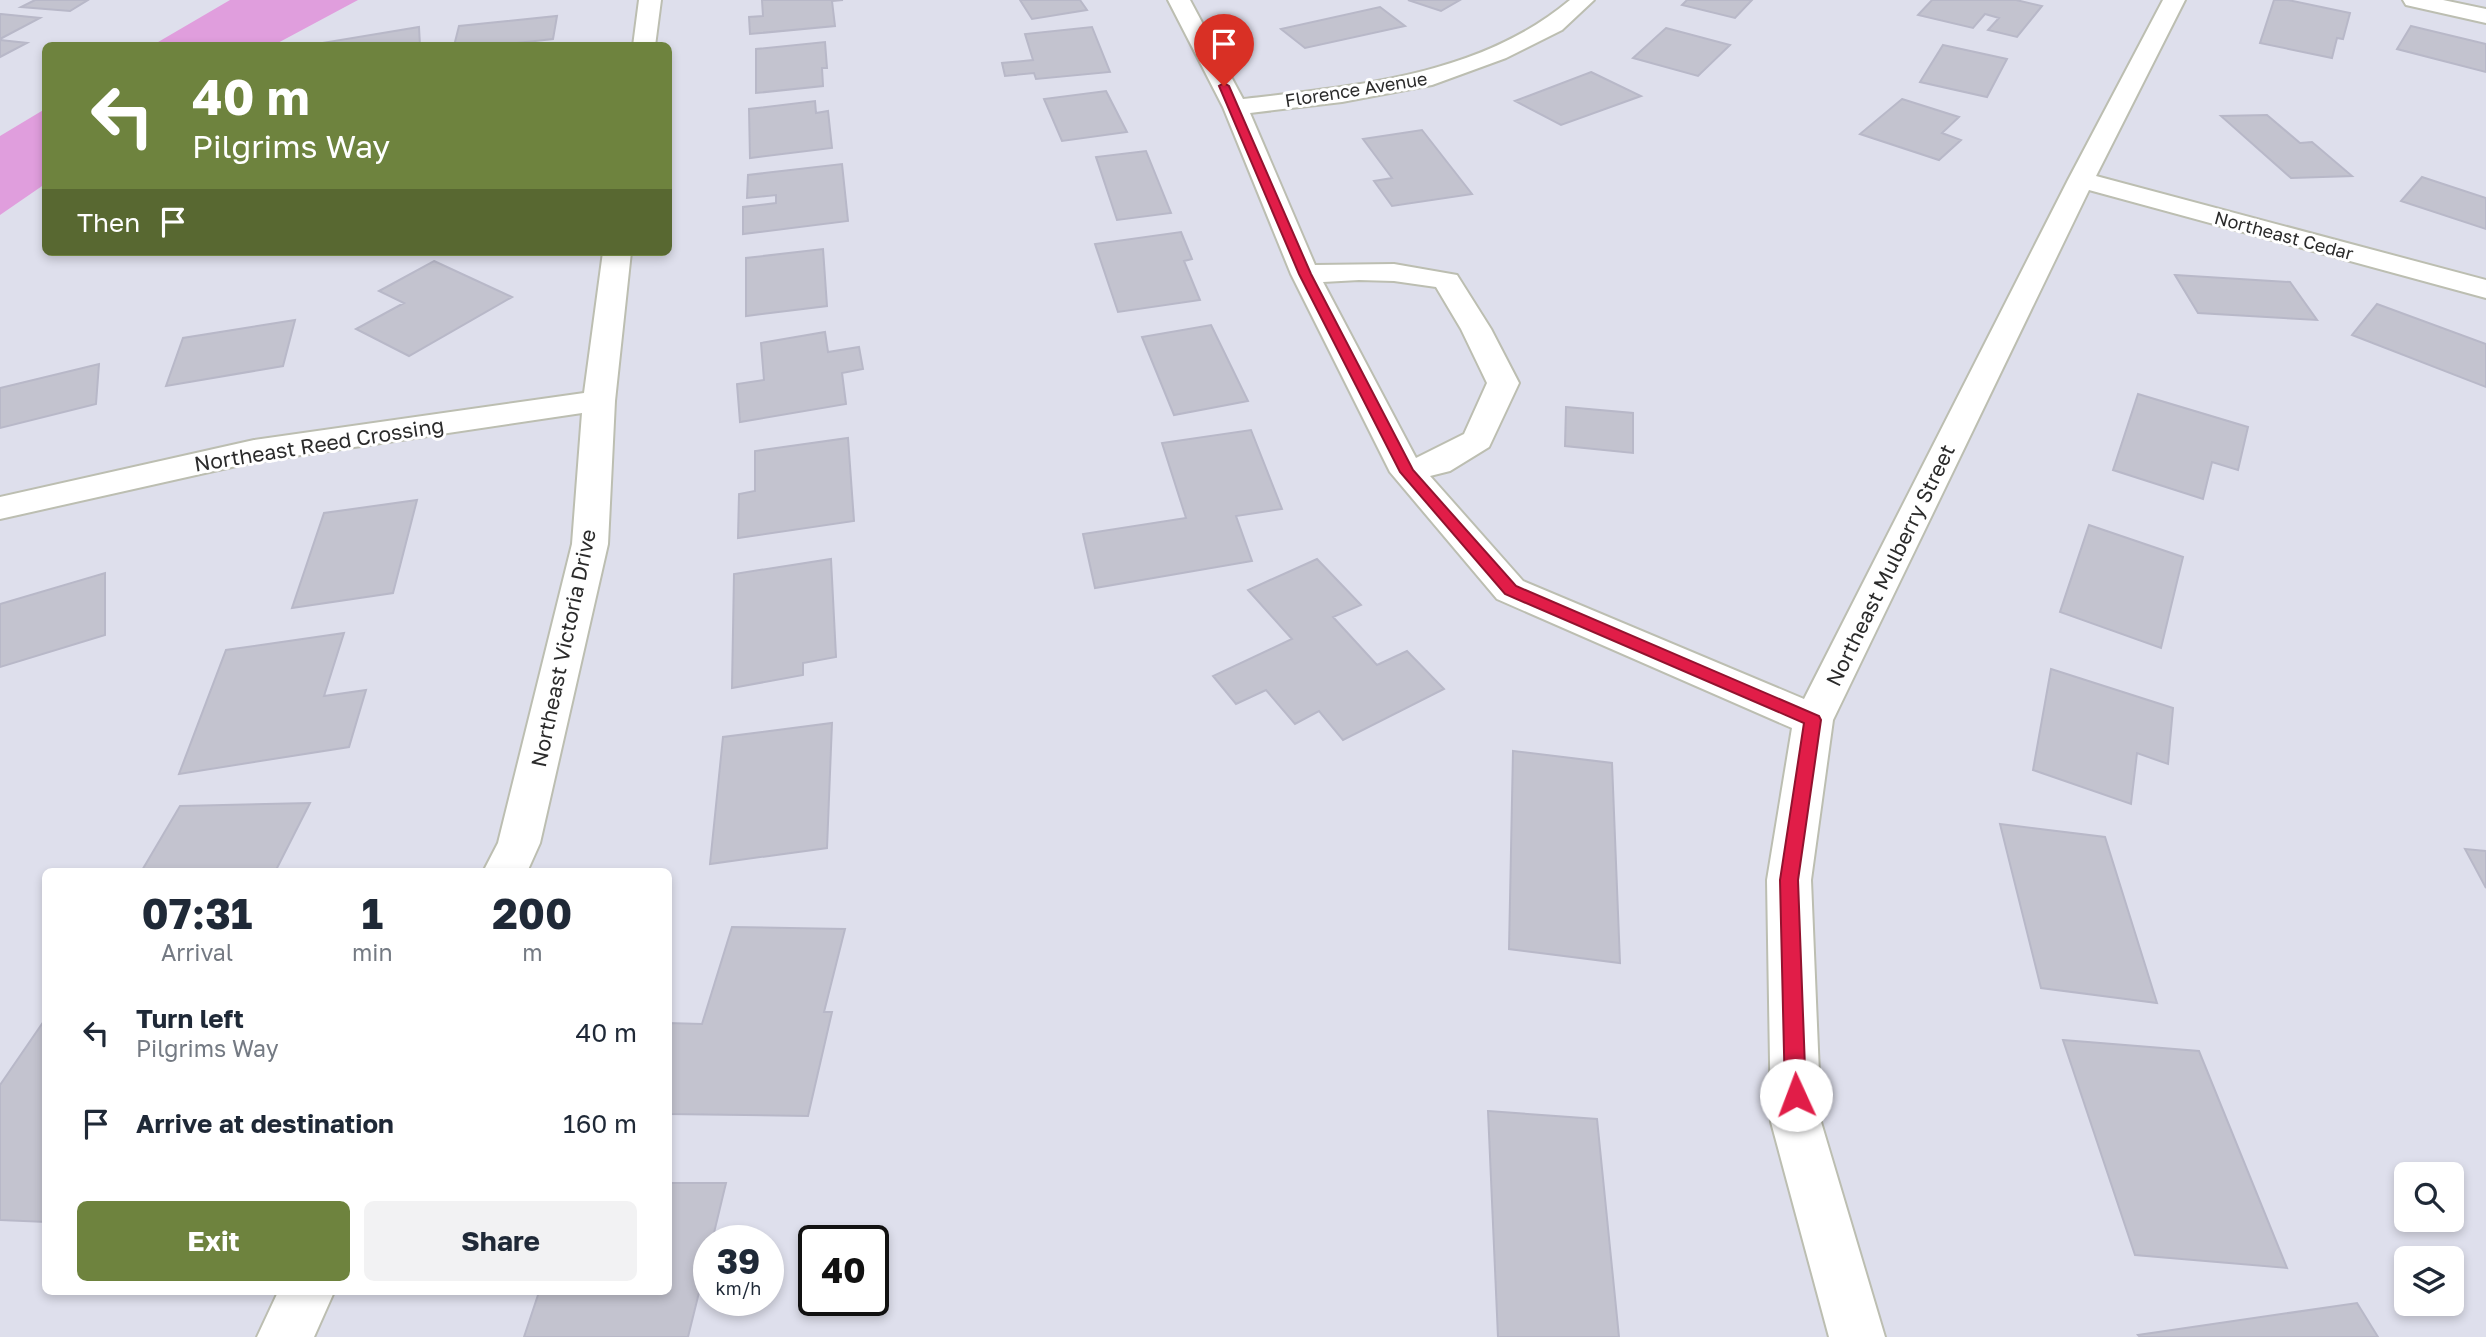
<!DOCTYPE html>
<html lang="en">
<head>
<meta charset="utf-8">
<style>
  :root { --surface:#fff; --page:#f2f2f3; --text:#1f2937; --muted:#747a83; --accent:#6e833e }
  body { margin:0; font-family:"Golos Text",sans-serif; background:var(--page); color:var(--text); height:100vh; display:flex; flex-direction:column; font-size:26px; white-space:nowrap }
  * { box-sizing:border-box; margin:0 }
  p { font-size:23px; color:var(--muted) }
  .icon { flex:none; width:38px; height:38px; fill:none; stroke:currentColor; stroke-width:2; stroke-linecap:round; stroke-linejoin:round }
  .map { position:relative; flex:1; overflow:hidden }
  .side { position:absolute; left:42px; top:868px; width:630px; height:427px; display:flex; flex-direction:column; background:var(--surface); border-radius:10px; box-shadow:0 4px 10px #0003 }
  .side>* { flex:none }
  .guide { position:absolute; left:42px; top:42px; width:630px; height:214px; border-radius:10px; box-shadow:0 4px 10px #0003; background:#6e833e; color:#fff; overflow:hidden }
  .controls { position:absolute; left:2394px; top:1162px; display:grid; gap:14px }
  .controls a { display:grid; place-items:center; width:70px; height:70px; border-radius:10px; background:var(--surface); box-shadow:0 4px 10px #0003; font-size:35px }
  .speed { position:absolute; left:693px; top:1225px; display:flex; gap:14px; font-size:35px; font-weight:700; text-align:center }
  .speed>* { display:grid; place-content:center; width:91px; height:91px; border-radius:50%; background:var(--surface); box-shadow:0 4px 10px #0003; line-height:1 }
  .speed small { font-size:18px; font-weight:400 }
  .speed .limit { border:4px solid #111; border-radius:10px; background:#fff; color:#111 }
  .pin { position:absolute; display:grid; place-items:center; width:60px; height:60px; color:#fff; margin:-72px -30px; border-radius:50% 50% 50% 0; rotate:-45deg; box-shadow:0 0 7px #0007 }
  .pin .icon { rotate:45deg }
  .me { position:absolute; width:77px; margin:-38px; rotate:358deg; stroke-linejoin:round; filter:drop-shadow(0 0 5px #0008) }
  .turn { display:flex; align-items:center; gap:24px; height:147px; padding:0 35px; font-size:32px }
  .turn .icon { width:91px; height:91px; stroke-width:2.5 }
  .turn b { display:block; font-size:49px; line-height:60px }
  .then { display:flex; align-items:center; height:66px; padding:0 35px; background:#0003; gap:14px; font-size:26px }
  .eta { display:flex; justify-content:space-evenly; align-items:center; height:119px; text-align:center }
  .eta b { font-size:42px; font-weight:700; line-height:49px }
  .button { display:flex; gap:14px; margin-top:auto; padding:14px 35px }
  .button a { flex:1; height:80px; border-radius:10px; background:var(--accent); color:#fff; font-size:28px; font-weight:700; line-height:80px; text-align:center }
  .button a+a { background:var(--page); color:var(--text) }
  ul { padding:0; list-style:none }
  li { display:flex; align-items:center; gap:21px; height:91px; padding:0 35px }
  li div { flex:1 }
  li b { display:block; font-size:26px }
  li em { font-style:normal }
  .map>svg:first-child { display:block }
  .green { fill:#e09edd }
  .building { fill:#c3c3cf; stroke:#b8b8c8; stroke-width:2 }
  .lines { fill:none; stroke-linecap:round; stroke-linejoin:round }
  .minor-casing { stroke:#bcbeb1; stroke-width:4 }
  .minor { fill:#fff; fill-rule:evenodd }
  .route { fill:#e11d48; stroke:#92132f; stroke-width:2 }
  .labels { text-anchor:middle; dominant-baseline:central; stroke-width:6; stroke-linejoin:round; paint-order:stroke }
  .far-street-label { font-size:18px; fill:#2b2b2b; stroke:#fff }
  .street-label { font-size:21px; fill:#2b2b2b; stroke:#fff }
</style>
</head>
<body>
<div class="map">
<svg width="2486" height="1337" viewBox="0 0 2486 1337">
  <rect width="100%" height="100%" fill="#dedfec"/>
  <path class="green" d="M230,0H358L274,45H153Z
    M45,109V184L0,215V136Z"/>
  <path class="building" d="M35,0H88L70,11L21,7Z
    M762,0H843L832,1L835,26L750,34L749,17L763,16Z
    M1020,0H1080L1087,10L1032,19Z
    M1408,0H1460L1441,11Z
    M1687,0H1752L1735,18L1682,5Z
    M1932,0H2016L2042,6L2017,37L1988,30L1999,18L1985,14L1973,28L1918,15Z
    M2274,0H2288L2350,13L2343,39L2337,38L2332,58L2260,43Z
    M1380,7L1405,26L1305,48L1281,29Z
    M0,14H1L40,18L0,39Z
    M557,16L553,39L489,46H454L459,26Z
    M2411,26L2486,44V72L2397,49Z
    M419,27L420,46H322V43Z
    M1092,27L1110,72L1036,79L1034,73L1005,76L1002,63L1033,60L1025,34Z
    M1666,28L1730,45L1698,76L1633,58Z
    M0,40L27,43L0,57Z
    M825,42L827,68H822L823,86L756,93V49Z
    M1943,45L2007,59L1987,97L1920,82Z
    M1591,72L1641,96L1561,125L1515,101Z
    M1106,91L1127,132L1062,141L1044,99Z
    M1902,99L1959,117L1942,133L1961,140L1939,160L1860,134Z
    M815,101L816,113L828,111L832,148L750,158L749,109Z
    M2267,115L2300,143L2312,142L2352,176L2291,178L2221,116Z
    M1422,130L1472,194L1392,206L1374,181L1392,178L1363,139Z
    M1146,151L1171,213L1117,220L1096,157Z
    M842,164L848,221L743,234V207L776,203V195L747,198L748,175Z
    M2422,177L2486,198V229L2401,201Z
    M1181,232L1192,259L1184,261L1200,300L1118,312L1095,244Z
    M823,249L827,306L746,316V258Z
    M434,261L512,297L409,356L356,329L404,303L379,291Z
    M2175,275L2290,282L2317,320L2198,313Z
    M2377,304L2486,344V387L2352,335Z
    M295,320L283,366L166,386L183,338Z
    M1211,325L1248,401L1174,415L1142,337Z
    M825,332L828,352L859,347L863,369L842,373L846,404L740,422L737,384L764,380L761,343Z
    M99,364L96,404L0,428V388Z
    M2138,394L2248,427L2238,470L2212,462L2203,499L2113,470Z
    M1566,407L1633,413V453L1565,446Z
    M1251,430L1282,509L1236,516L1252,561L1095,588L1083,534L1186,518L1162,443Z
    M848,438L854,521L738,538L739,494L755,491V451Z
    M417,500L393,593L292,608L324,513Z
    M2089,525L2183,557L2161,648L2060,612Z
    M831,559L836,657L803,663V675L732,688L734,574Z
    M1317,559L1361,605L1333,617L1377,665L1407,651L1444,689L1343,740L1319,711L1295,724L1266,690L1236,704L1213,676L1292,639L1248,590Z
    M105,573V635L0,667V604Z
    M344,633L324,696L366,690L349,747L179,774L226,650Z
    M2051,669L2173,708L2168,764L2137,753L2131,804L2033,770Z
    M832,723L827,848L710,864L723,737Z
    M1513,751L1612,763L1620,963L1509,949Z
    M310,803L275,872H141L180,806Z
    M2000,824L2105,837L2157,1003L2041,988Z
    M2465,849L2486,851V888Z
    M732,927L845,929L824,1012H832L808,1116L668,1114V1023L702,1024Z
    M46,1018V1222L0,1220V1085Z
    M2063,1040L2199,1051L2287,1268L2135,1255Z
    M1488,1111L1597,1119L1619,1337H1498Z
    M668,1183H726L712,1241H709V1252L688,1337H524L539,1292H668Z
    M2357,1303L2378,1337H2140L2138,1335Z"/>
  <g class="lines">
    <g class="minor-casing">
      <path id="minor" d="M639,0H661L655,46H633Z
        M1168,0H1190L1243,99C1355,86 1480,76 1570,0H1594L1562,30L1506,58L1432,85L1342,102L1250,113L1315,265L1394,264L1457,275L1491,329L1519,383L1489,447L1450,471L1430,476L1523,581L1804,699L2068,180L2163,0H2185L2096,176L2486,280V298L2089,190L1833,720L1811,880L1821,1122L1885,1337H1829L1771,1122L1767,880L1792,728L1497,599L1390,472L1291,274L1223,107ZM1359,280L1394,281L1436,287L1461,329L1487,383L1464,434L1416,458L1323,282Z
        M2403,0H2443L2486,9V23L2406,5Z
        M603,252H631L615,401L608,544L540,843L527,872H483L498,843L572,544L582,413L254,462L0,519V497L254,440L584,393Z
        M278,1292H334L314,1337H257Z"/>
    </g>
    <use href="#minor" class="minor"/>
  </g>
  <path class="route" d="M1224,83L1229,86L1311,274L1413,470L1516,586L1819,716L1821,720L1798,880L1806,1095L1803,1102L1796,1105L1788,1102L1785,1095L1780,880L1804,723L1505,594L1400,472L1299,274L1219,86Z"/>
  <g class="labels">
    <g class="far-street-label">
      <text transform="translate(1356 89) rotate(-9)">Florence Avenue</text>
      <text transform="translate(2284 235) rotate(15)">Northeast Cedar</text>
    </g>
    <g class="street-label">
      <text transform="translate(319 444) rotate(-9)">Northeast Reed Crossing</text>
      <text transform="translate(1890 565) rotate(-64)">Northeast Mulberry Street</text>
      <text transform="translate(563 648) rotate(-78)">Northeast Victoria Drive</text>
    </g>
  </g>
</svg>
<div class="controls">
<a><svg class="icon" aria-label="search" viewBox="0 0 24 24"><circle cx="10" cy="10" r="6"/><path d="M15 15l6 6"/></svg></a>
<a><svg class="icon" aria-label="layers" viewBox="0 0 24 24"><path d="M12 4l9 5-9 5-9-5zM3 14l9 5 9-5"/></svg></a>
</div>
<div class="speed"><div>39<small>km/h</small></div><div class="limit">40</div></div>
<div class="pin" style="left:1224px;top:86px;background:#d93025"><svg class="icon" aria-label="arrive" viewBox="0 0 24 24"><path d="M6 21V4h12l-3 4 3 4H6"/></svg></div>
<svg class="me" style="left:1796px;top:1095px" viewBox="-20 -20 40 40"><circle r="19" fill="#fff"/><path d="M0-13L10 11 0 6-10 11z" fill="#e11d48"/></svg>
<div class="guide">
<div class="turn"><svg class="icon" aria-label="left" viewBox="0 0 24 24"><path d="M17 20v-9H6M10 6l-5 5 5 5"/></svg><div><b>40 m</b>Pilgrims Way</div></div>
<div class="then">Then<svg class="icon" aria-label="arrive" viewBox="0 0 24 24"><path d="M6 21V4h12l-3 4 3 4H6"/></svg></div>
</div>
<section class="side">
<div class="eta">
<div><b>07:31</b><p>Arrival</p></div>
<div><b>1</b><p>min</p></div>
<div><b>200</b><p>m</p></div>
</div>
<ul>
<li><svg class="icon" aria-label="left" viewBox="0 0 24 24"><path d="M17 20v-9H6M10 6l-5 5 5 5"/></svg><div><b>Turn left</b><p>Pilgrims Way</p></div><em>40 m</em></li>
<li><svg class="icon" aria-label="arrive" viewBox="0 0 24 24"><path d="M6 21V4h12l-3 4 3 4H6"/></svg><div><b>Arrive at destination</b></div><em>160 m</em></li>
</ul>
<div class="button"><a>Exit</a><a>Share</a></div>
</section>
</div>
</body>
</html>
